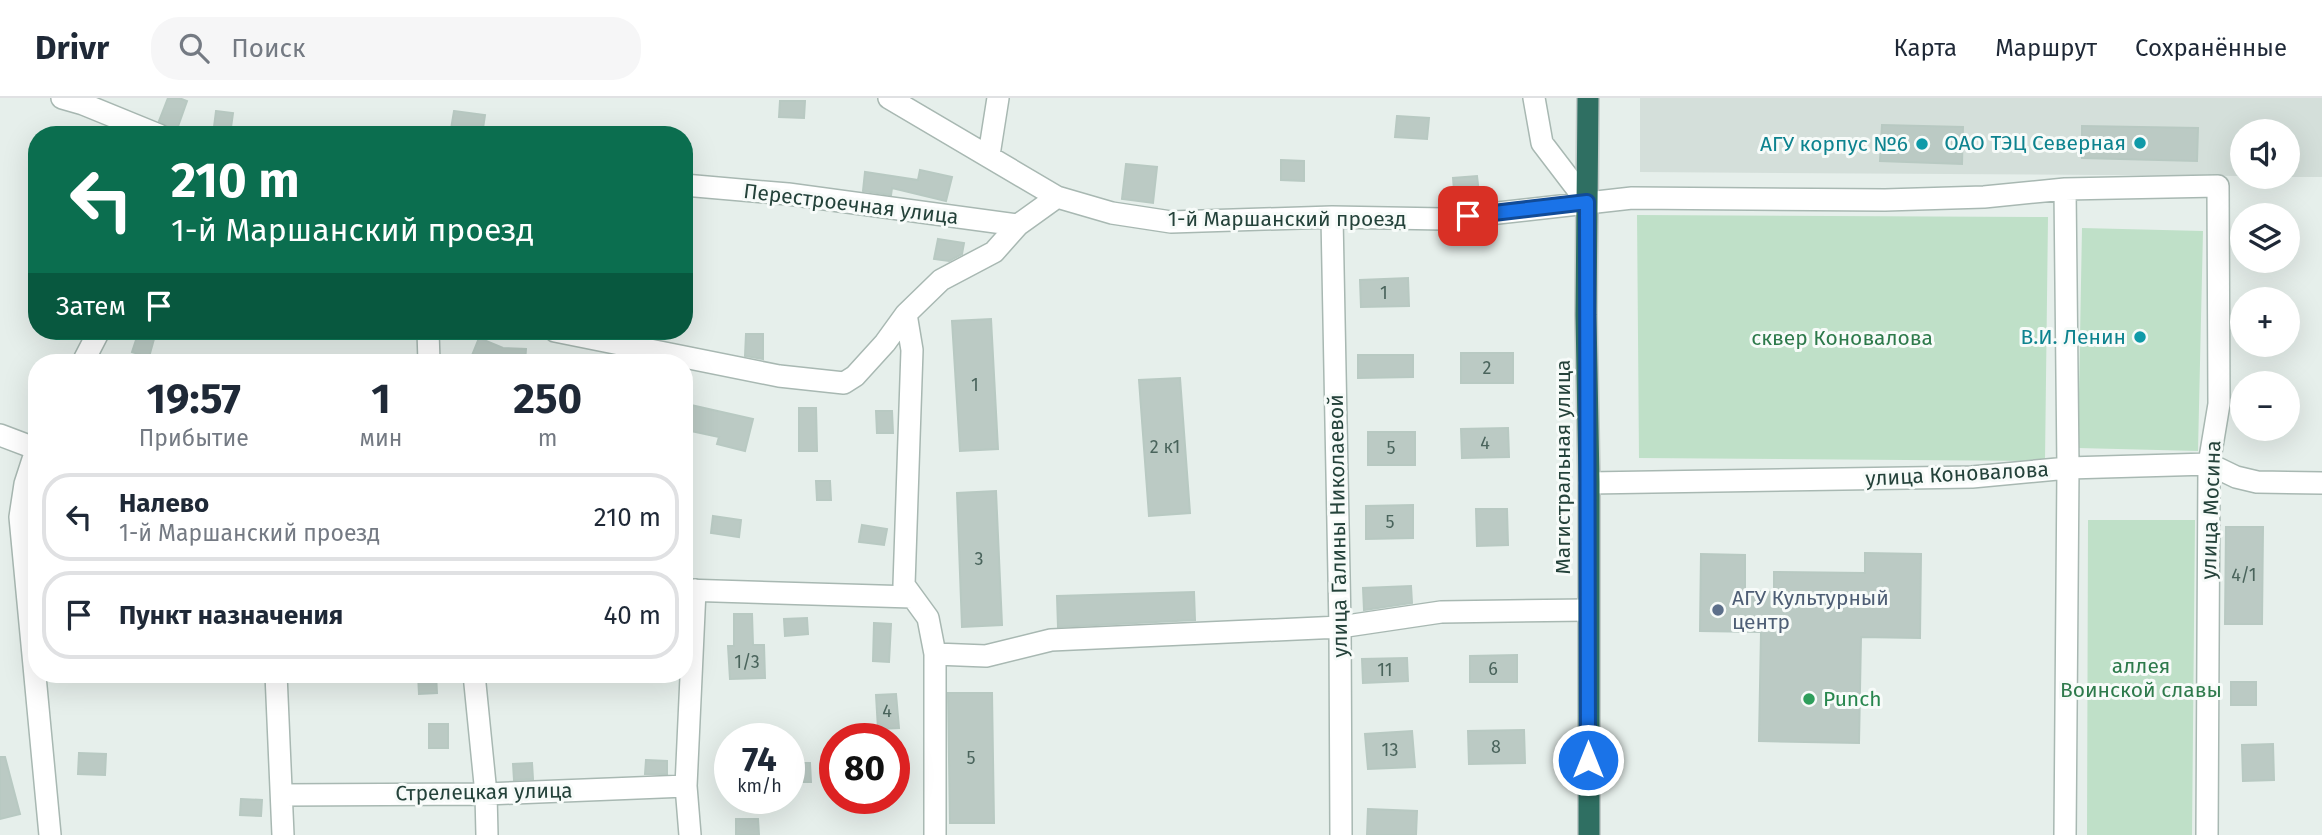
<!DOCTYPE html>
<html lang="ru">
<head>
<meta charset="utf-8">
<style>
  :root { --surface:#fff; --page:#f6f6f7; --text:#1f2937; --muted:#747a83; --line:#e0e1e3 }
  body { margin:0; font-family:"Fira Sans",sans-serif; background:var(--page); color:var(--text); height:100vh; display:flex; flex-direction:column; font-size:26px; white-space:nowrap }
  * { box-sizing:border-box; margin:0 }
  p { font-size:23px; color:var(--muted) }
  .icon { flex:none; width:38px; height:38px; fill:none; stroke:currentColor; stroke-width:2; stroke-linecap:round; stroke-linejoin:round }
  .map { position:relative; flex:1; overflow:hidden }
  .details { position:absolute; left:28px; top:256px; width:665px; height:329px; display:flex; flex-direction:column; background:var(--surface); border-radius:28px; box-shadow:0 7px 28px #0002 }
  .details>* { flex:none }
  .hud { position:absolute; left:28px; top:28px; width:665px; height:214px; border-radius:28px; box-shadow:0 7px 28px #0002; background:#0b6e4f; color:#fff; overflow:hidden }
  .fabs { position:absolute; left:2230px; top:21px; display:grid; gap:14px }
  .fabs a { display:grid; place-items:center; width:70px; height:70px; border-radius:50%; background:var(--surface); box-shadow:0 7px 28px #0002; font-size:35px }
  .speed { position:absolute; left:714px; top:625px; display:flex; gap:14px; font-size:35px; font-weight:700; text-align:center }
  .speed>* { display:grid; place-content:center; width:91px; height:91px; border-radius:50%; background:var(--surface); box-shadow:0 7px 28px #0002; line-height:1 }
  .speed small { font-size:18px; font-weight:400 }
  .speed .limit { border:10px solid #d22; background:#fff; color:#111 }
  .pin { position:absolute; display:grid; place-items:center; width:60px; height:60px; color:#fff; margin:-30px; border-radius:14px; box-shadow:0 4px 10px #0006 }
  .me { position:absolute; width:77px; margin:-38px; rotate:0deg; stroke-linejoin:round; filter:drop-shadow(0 0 5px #0008) }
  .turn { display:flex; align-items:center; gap:24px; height:147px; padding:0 28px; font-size:32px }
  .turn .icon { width:91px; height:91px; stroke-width:2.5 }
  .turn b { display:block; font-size:49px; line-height:60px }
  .then { display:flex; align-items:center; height:66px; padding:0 28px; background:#0003; gap:14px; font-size:26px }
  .eta { display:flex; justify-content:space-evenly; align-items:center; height:119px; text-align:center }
  .eta b { font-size:42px; font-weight:700; line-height:49px }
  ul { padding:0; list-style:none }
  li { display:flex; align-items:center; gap:21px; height:88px; margin:0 14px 10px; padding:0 14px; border:4px solid var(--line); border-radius:28px }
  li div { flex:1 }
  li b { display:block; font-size:26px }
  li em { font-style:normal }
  header { display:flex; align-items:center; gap:42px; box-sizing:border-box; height:98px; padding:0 35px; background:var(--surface); border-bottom:2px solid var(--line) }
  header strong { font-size:33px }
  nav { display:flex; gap:38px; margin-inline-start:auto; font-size:24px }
  .search { width:490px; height:63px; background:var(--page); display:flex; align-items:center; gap:18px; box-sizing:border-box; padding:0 24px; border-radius:28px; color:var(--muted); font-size:26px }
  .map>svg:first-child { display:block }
  .built { fill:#d4dfda }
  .green { fill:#bfe0c8 }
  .building { fill:#bbcac4; stroke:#b8c9c2; stroke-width:2 }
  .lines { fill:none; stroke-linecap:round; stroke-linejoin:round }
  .minor-casing { stroke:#a8b8b2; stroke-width:24 }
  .highway-casing { stroke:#c2cac8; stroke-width:24 }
  .minor { stroke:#fff; stroke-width:21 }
  .highway { stroke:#2f6f62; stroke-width:21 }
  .route-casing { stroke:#114b97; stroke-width:18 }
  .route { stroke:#1a73e8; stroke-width:12 }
  .culture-dot { fill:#0f9aa8; stroke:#f7fbf9; stroke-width:2.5 }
  .service-dot { fill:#5c6f8a; stroke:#f7fbf9; stroke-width:2.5 }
  .leisure-dot { fill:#2e9e5b; stroke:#f7fbf9; stroke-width:2.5 }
  .labels { text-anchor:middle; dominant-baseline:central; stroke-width:6; stroke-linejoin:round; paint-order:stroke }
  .number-label { font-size:18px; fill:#4a645c }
  .culture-label { font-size:21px; fill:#0d838f; stroke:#f7fbf9; text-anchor:end }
  .street-label { font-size:21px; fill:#24423a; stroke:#f7fbf9 }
  .park-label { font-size:21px; fill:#2d7a4b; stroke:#f7fbf9 }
  .service-label { font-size:21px; fill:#4e5e75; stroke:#f7fbf9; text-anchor:start }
  .leisure-label { font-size:21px; fill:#27864d; stroke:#f7fbf9; text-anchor:start }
</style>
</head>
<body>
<header>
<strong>Drivr</strong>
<div class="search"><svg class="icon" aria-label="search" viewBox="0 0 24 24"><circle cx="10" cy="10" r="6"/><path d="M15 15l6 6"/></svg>Поиск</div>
<nav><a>Карта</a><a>Маршрут</a><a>Сохранённые</a></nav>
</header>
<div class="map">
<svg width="2322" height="737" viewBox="0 0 2322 737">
  <rect width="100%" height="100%" fill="#e6efeb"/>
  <path class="built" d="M1640,0H2322V79H2287V33H2242V78L1640,74Z"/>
  <path class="green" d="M1637,117L2048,119L2045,363L1639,360Z
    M2082,130L2203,133L2198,353L2078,350Z
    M2088,422H2195L2192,737H2087Z"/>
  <path class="building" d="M168,0H179L187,3L176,34L159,23Z
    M780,3H805L804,20L779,19Z
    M216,13L233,15L230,37H213Z
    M454,13L485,17L482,37H450Z
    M1397,18L1429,20L1427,41L1395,39Z
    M1882,27L1963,29L1962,66L1880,63Z
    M2082,28L2198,30L2197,63L2082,60Z
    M1281,62L1304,63V83L1281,82Z
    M1126,66L1157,69L1153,105L1122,101Z
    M920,72L952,79L946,103L892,90L891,97L863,93L865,74L918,82Z
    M1477,78L1480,103L1455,105L1453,80Z
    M938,141L964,145L962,156L949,163L934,161Z
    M1408,180L1409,208L1361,209L1360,182Z
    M991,221L998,351L960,353L952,223Z
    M138,236L154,241L149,259L132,254Z
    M746,236H763V261L745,258Z
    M479,240L503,250L526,251L525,264H481L471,260Z
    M1461,255H1513V285H1461Z
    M1358,257H1413V279L1358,280Z
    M1180,280L1190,415L1149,418L1139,282Z
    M691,307L753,321L745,353L717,346L719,339L686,332Z
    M799,310H816L817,353H799Z
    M876,313H892L893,335H877Z
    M1508,330L1509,359L1462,360L1461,331Z
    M1368,334H1415V367H1368Z
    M816,383H830L831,402H817Z
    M996,393L1002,527L962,529L957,395Z
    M1413,407V440L1366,441V408Z
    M1476,411H1507L1508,447L1477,448Z
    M713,418L741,422L739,439L711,435Z
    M862,427L887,431L884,447L859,444Z
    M2226,429H2263L2262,526H2225Z
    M1865,455L1921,456L1920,540L1861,539L1859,645L1759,643L1761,534L1700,533L1701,456L1745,457V493L1774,494V474L1865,475Z
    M1411,488L1412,505L1364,512L1363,490Z
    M1194,494L1195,522L1058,529L1057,498Z
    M734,516H752L753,547H764L765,580L730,581L728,548H734Z
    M807,520L808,536L785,538L784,521Z
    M874,525L891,526L889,564L873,563Z
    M1517,557V584H1470V558Z
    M1407,560L1408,583L1363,585L1362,561Z
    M418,576H436L437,595L419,596Z
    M2231,584H2256V607H2231Z
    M948,595H992L994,725H950Z
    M896,596L899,630L878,631L876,597Z
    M429,626H448V650H429Z
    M1524,632L1525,665L1469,666L1468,633Z
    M1412,633L1415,669L1368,671L1365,636Z
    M2273,646L2274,682L2243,683L2242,647Z
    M79,655L106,656L105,677L78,676Z
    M0,659H5L20,716L0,721Z
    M646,662L667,663V676H645Z
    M532,665L533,681L514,682L513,666Z
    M795,665H810L811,684H795Z
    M241,701L262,702L261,718L240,717Z
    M1368,711L1417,713L1416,737H1367Z
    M736,721H758L759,737H736Z"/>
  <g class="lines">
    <g class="minor-casing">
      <path id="minor" d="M62,0L83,6L159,37
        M889,0L1057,99L1112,115L1171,124L1332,119L1444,121L1632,100L1885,102L1984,99L2065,91L2218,88L2219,306L2209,366L2207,737
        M1534,0L1542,45L1587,104
        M989,57L998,0
        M684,87L788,96L1018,127
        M2065,91L2068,370L2065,737
        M1332,119L1340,529L1341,737
        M428,233L429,264
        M555,233L779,278L844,285L855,278L885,245L906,216
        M83,264L99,233
        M0,337L37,351
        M37,349L25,386L20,419L50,737
        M1589,385L1972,379L2068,370L2209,366L2236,379L2257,384L2322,385
        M684,492L912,499
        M935,556L986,558L1051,542L1340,529L1441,514L1588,512
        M276,576L283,737
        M474,576L486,696L487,737
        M282,697L486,696L686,688
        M690,737L686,688L695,492
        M935,737V556L928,520L904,487L912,252L906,216L941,182L994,154L1018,127L1057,99"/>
    </g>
    <g class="highway-casing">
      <path id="highway" d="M1588,0L1586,217L1589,385V737"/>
    </g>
    <use href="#minor" class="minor"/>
    <use href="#highway" class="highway"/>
  </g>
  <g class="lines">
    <g class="route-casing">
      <path id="route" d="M1468,118L1587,104L1588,662"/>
    </g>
    <use href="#route" class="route"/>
  </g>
  <g class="culture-dot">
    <circle cx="2140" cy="45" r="7"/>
    <circle cx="1922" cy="46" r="7"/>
    <circle cx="2140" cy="239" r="7"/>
  </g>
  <circle class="service-dot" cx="1718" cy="512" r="7"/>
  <circle class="leisure-dot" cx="1809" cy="601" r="7"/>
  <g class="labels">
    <g class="number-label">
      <text x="1384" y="195">1</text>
      <text x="1487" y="270">2</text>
      <text x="975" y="287">1</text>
      <text x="1485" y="345">4</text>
      <text x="1165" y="349">2 к1</text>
      <text x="1391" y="350">5</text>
      <text x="1390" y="424">5</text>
      <text x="979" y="461">3</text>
      <text x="2244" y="477">4/1</text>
      <text x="747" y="564">1/3</text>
      <text x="1493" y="571">6</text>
      <text x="1385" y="572">11</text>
      <text x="887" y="613">4</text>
      <text x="1496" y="649">8</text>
      <text x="1390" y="652">13</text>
      <text x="971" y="660">5</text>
    </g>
    <g class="culture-label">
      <text x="2126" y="45">ОАО ТЭЦ Северная</text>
      <text x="1908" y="46">АГУ корпус №6</text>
      <text x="2126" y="239">В.И. Ленин</text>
    </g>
    <g class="street-label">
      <text transform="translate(851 106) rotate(7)">Перестроечная улица</text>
      <text x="1287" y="121">1-й Маршанский проезд</text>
      <text transform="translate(1563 369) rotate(-90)">Магистральная улица</text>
      <text transform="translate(1957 376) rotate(-3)">улица Коновалова</text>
      <text transform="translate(2211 412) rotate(-88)">улица Мосина</text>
      <text transform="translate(1338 428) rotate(-91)">улица Галины Николаевой</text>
      <text transform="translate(484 694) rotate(-1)">Стрелецкая улица</text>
    </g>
    <g class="park-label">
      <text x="1842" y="240">сквер Коновалова</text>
      <text x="2141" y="568">аллея<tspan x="2141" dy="24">Воинской славы</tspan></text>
    </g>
    <g class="service-label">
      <text x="1732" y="500">АГУ Культурный<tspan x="1732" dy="24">центр</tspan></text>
    </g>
    <g class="leisure-label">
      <text x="1823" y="601">Punch</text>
    </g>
  </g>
</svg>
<div class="fabs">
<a><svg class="icon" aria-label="sound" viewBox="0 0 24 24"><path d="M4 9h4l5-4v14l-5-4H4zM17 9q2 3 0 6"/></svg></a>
<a><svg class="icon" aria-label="layers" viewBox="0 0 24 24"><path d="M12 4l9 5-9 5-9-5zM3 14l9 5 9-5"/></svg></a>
<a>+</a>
<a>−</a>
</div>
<div class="speed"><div>74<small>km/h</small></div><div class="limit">80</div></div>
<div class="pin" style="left:1468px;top:118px;background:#d93025"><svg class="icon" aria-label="arrive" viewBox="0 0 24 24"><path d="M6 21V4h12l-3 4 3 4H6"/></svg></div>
<svg class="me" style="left:1588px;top:662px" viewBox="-20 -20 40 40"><circle r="17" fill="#1a73e8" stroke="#fff" stroke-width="3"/><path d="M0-11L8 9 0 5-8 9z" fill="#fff"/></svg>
<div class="hud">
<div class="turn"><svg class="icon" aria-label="left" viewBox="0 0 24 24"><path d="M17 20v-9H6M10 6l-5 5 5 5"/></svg><div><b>210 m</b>1-й Маршанский проезд</div></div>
<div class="then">Затем<svg class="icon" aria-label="arrive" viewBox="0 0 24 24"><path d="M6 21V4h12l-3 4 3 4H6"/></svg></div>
</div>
<section class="details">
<div class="eta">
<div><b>19:57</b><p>Прибытие</p></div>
<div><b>1</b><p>мин</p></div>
<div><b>250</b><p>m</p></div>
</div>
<ul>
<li><svg class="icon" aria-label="left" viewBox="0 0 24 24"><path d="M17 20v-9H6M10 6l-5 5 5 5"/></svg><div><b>Налево</b><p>1-й Маршанский проезд</p></div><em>210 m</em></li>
<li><svg class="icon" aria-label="arrive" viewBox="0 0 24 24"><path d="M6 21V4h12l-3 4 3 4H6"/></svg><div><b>Пункт назначения</b></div><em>40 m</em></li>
</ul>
</section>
</div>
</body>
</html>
